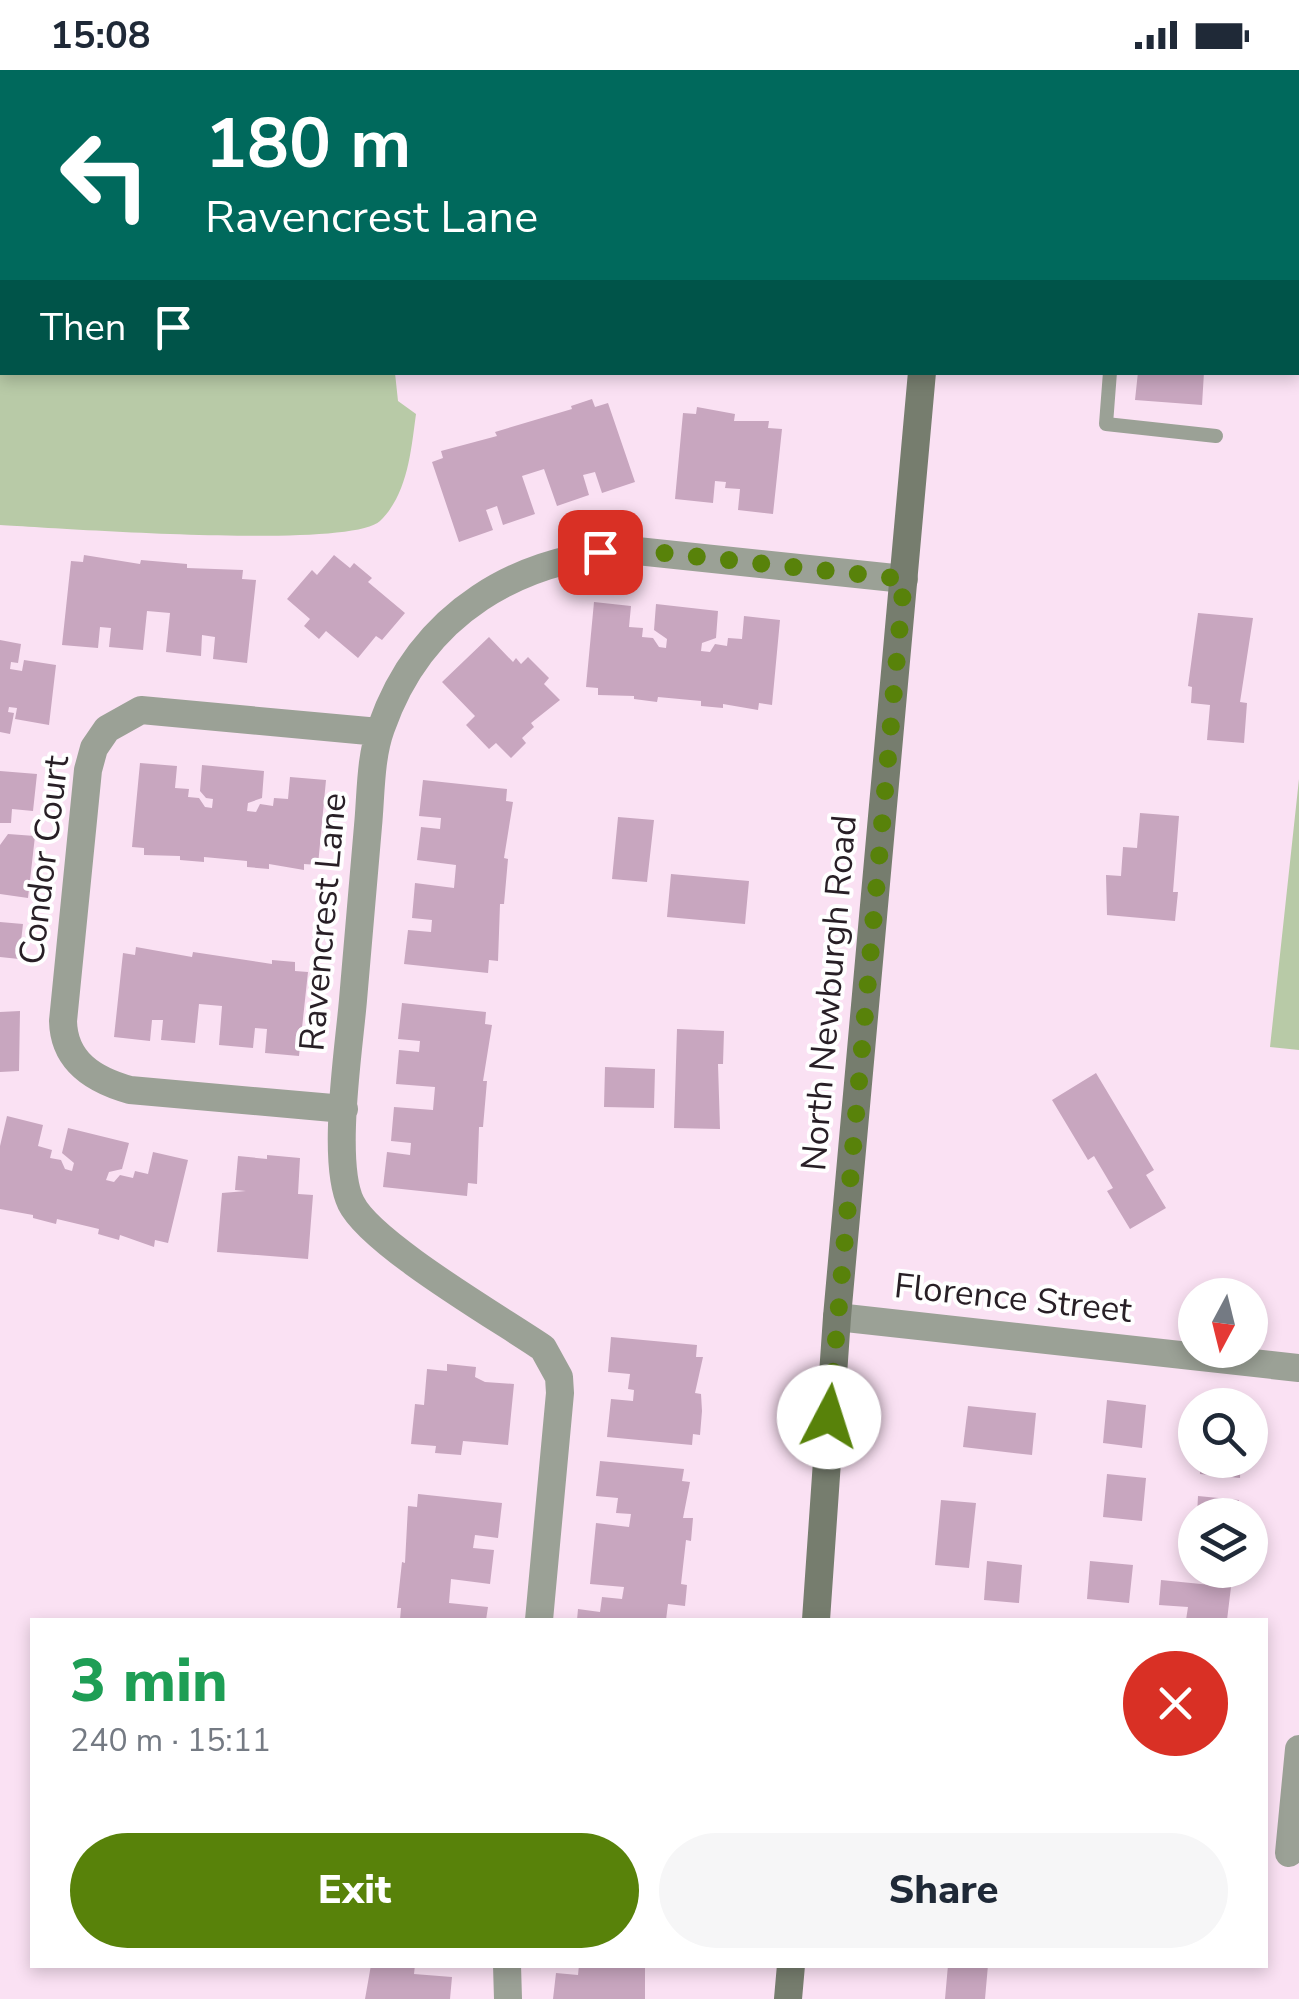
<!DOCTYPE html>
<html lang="en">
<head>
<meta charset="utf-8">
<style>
  :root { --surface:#fff; --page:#f6f6f7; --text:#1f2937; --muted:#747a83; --accent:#58820a }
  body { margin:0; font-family:"Nunito Sans",sans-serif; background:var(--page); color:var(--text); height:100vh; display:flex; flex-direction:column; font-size:38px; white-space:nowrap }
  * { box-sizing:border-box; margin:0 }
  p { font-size:32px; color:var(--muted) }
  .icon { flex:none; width:55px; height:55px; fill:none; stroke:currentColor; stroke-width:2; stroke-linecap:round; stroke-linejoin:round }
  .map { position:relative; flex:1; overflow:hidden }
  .details { position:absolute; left:30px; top:1548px; width:1238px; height:350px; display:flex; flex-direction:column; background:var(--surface); border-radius:0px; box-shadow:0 5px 15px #0003 }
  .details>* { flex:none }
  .guide { position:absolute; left:0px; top:0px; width:1300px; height:305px; box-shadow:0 5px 15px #0003; background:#00695c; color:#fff; overflow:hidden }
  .needle { width:65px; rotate:187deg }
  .controls { position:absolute; left:1178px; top:1208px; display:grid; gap:20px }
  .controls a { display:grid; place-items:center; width:90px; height:90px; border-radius:50%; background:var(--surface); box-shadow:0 5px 15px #0003; font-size:50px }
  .pin { position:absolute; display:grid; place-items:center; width:85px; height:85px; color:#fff; margin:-42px; border-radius:20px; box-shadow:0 5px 15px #0006 }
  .me { position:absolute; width:110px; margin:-55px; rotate:5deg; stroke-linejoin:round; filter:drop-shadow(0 0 8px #0008) }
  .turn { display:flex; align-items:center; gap:35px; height:210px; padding:0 40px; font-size:45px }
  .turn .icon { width:130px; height:130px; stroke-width:2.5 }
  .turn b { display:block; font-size:70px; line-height:85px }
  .then { display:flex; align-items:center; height:95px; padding:0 40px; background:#0003; gap:20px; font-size:38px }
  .round { display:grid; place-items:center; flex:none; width:105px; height:105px; border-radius:52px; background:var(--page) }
  .summary { display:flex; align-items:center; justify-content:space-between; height:170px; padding:0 40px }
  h1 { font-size:60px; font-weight:800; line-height:75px; color:#1e9e55 }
  .action { display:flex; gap:20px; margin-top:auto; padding:20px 40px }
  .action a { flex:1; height:115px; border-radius:60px; background:var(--accent); color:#fff; font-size:40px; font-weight:800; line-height:115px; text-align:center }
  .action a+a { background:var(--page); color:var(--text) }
  .status { display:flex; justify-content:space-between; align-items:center; height:70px; padding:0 50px; background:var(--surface); direction:ltr }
  .status svg { height:28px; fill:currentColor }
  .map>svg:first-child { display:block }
  .green { fill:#b8caa7 }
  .building { fill:#c8a6bf }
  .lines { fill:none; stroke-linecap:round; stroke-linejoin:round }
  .service { stroke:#9ba196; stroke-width:14 }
  .minor { stroke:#9ba196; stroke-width:28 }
  .secondary { stroke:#767d6e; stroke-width:28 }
  .route { stroke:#58820a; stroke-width:18; stroke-dasharray:0 32.4 }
  .labels { text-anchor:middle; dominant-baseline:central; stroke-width:8; stroke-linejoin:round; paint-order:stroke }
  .street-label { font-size:35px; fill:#281f26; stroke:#fff }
</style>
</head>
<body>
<div class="status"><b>15:08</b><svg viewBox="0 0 49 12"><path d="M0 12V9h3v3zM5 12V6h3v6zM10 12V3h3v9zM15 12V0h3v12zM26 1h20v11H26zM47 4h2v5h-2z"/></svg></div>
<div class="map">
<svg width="1299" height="1929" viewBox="0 0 1299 1929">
  <rect width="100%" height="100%" fill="#fae1f3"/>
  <path class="green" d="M0,0H563L2,2V302L395,303L398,331L416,344C411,380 408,424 380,451C350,480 58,458 0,455Z
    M1299,709V980L1270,977Z"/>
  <path class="building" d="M1138,302H1204L1202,335L1135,330Z
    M592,329L595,337L608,333L635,412L602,423L595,402L583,405L589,425L557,436L544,399L522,406L535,444L503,455L497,436L486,440L493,460L459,472L432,392L443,388L441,381L497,366L495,362L572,339L571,336Z
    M697,337L735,344L734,351H769L768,358L782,359L773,444L738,440L740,419L725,418L726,412L715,411L713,433L675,429L683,343L696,344Z
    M84,485L140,494L141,490L187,494V498L243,500L242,509L256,510L247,593L213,589L215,567L202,565L201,586L166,582L170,543L147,541L143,580L109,577L111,558L100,557L98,578L62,575L71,491L83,492Z
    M334,485L350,498L354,493L372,508L368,512L405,543L382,570L376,566L358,588L326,561L319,569L304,556L310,549L287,529L312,500L317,505Z
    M594,532L631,536L629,557L643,558L642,567L653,568L659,577L666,578L667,569L654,560L656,534L718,541L716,568L702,573L701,581L710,582L715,574L727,576L728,568L742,569L744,546L780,550L772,635L759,633L758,640L723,634V638L701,636V631L658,627L657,632L634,629V626L598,625V618L586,617Z
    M1198,543L1253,548L1240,632L1247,633L1244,673L1207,670L1210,635L1191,633L1192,617L1188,616Z
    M489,567L513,592L516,588L521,594L528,587L549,608L544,614L560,630L531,653L534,657L522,668L526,673L511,688L496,673L489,679L466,655L475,646L442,612Z
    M0,570L21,574L18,593L11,592L10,599L22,601L24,590L56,595L49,655L15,649L17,638L9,637L8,642L14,643L10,664L0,662Z
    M140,693L177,696L175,718L189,719L188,727L199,728L205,737L212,738L213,729L206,728L200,721L202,695L264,701L262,728L248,733L247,741L256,742L260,734L273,736L274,728L288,729L290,707L326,710L318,795L304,794V800L269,794V799L247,797V791L204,787V792L180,790V786L144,785V778L132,777Z
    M0,701L37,704L33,741L12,739L11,753H0Z
    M423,710L507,719L506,731L513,732L504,788L508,789L504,834H500L498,891L489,890L488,903L404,894L408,860L431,862L432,850L412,848L415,813L454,818L456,795L417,790L421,757L440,759L441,748L419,746Z
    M1140,743L1179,746L1173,822H1178L1175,851L1107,845L1106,805L1121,806L1123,777L1137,778Z
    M618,747L654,750L647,812L612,809Z
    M8,764L35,766L28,828L0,824V775Z
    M671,804L749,811L745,854L667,847Z
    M0,852L23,854L19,889L0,887Z
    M136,877L192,887L193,882L272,894V890L295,892V901L308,902L299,986L265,983L267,959L255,958L253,978L219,975L222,936L199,934L195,973L161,970L163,950H152L150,971L114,967L123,883L135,885Z
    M402,933L486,942L485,954L492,955L483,1011H487L483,1057H479L477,1114L468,1113L467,1126L383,1117L387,1082L410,1085L411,1073L391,1071L394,1037L433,1040L435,1017L396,1014L399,980L419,982L420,971L398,969Z
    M20,941L19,1001L0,1002V942Z
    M677,959L724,961L723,994H718L720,1059L674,1058Z
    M605,997L655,999L654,1038L604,1037Z
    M1096,1003L1154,1100L1146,1105L1166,1138L1130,1159L1107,1121L1113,1118L1094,1086L1088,1090L1052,1030Z
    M7,1046L43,1055L38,1076L52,1080L50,1088L61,1090L65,1099L72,1101L74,1093L62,1083L68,1058L129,1073L122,1099L109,1102L106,1110L114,1112L120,1105L133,1108L135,1101L148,1104L153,1082L188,1090L168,1173L155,1170L154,1177L120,1165L119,1170L98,1164L99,1159L57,1149L56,1154L33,1148V1145L0,1139V1076Z
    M267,1085L300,1088L298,1124L313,1125L308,1189L217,1182L222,1123L246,1121L235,1120L238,1086L267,1089Z
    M611,1267L697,1275L696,1287H703L695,1323L701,1324L702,1341L700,1365L693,1364L692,1375L607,1367L611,1329L633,1331L634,1320L628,1319L630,1304L608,1302Z
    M447,1294L476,1297L475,1307L485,1312L514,1314L508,1375L463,1371L461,1385L435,1383L436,1376L411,1374L415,1334L424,1335L427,1299L447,1301Z
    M1107,1330L1146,1335L1142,1378L1103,1373Z
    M968,1336L1036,1343L1032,1385L963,1377Z
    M1201,1390H1241L1240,1408L1200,1404Z
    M600,1391L684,1399L682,1411L690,1412L683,1448H693L691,1471L686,1470L681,1514L687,1515L685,1536L668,1534L666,1550H577L578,1539L600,1542L602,1527L622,1529L624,1517L590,1514L596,1453L629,1457L631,1444L616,1443L618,1428L596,1426Z
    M1107,1404L1146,1408L1142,1451L1103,1447Z
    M418,1424L502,1433L498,1468L475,1465L473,1478L494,1480L490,1514L451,1509L449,1533L488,1537L486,1550H400L401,1538H397L402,1492L405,1493L408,1436L417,1437Z
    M1198,1426L1239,1430L1237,1445H1197Z
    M941,1430L976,1433L969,1498L935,1495Z
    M987,1491L1022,1495L1019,1533L984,1530Z
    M1090,1491L1133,1495L1129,1533L1087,1529Z
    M1161,1510L1231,1517L1227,1550H1186L1188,1537L1159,1535Z
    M371,1895H415L414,1904L452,1907L450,1929H365Z
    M579,1895H645V1929H553L556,1903L578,1905Z
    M948,1895H988L985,1929H945Z"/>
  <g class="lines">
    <path class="service" d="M1110,302L1106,354L1216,366"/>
    <path class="minor" d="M344,1039L130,1020C94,1010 64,992 63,951L88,700L94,678L107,659L141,640L379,662
      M837,1247L1299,1298
      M539,1550L560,1323L559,1307L543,1278C499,1248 371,1174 351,1133C331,1092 349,978 353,930C358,872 363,814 368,756C371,725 370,688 381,658C421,543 519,485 637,481L904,509
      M1289,1783L1299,1679
      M507,1895L508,1929"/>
    <path class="secondary" d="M948,2L949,0
      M816,1550L837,1247L922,302
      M788,1929L791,1895"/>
  </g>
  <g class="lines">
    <path class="route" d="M600,482L636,480L904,509L829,1347"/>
  </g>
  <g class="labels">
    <g class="street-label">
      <text transform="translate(44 790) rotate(-83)">Condor Court</text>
      <text transform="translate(323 852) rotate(-85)">Ravencrest Lane</text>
      <text transform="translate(829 923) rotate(-85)">North Newburgh Road</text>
      <text transform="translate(1013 1228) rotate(6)">Florence Street</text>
    </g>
  </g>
</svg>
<div class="controls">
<a><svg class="needle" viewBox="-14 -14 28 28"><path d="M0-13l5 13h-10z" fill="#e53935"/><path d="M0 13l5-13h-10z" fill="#747a83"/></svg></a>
<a><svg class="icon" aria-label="search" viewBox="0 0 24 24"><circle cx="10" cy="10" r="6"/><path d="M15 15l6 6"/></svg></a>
<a><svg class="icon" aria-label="layers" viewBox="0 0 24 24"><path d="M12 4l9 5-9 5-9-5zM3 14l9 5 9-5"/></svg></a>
</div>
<div class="pin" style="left:600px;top:482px;background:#d93025"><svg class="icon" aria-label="arrive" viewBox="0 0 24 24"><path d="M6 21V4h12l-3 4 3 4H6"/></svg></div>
<svg class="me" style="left:829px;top:1347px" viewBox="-20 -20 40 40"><circle r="19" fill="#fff"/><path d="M0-13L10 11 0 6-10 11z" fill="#58820a"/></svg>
<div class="guide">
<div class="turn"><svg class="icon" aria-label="left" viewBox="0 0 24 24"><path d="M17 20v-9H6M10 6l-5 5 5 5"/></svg><div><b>180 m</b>Ravencrest Lane</div></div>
<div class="then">Then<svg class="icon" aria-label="arrive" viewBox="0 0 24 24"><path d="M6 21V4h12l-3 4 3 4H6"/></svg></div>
</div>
<section class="details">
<div class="summary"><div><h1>3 min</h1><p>240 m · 15:11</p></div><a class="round" style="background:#d93025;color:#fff"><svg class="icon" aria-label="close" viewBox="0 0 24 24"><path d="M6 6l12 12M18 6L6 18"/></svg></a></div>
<div class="action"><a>Exit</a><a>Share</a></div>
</section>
</div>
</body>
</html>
